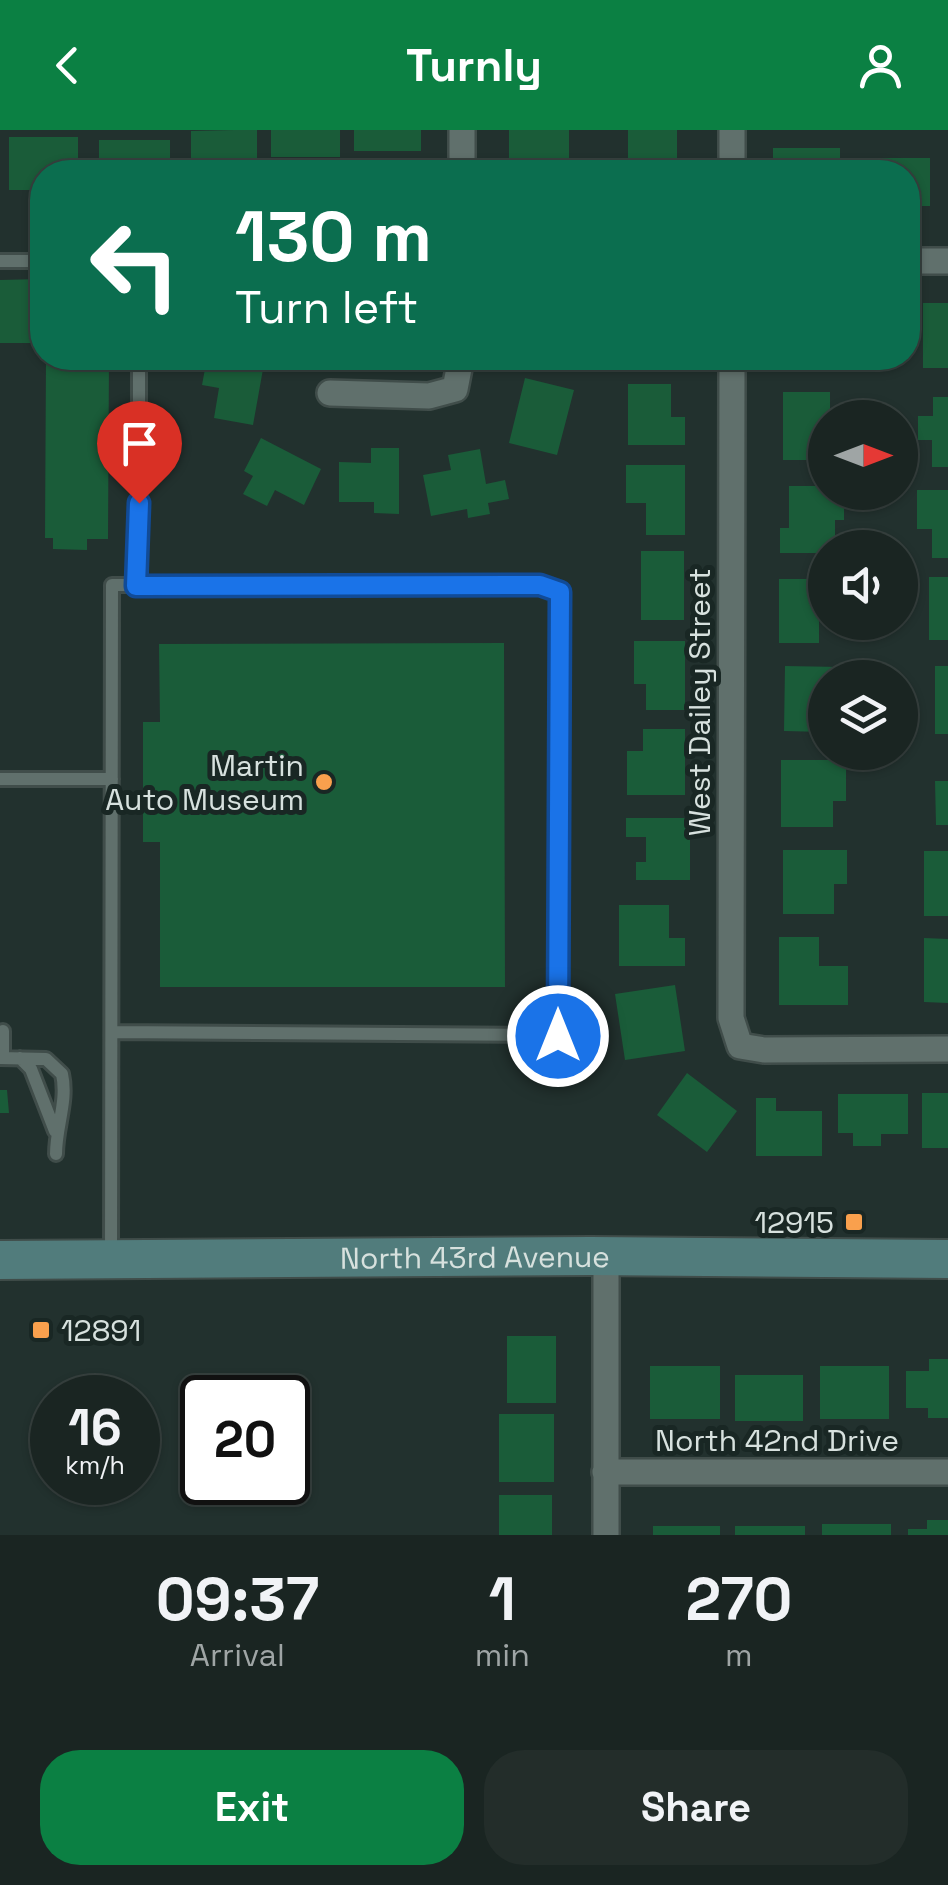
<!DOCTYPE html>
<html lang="en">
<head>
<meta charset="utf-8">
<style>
  :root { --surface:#1a2522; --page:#232d2a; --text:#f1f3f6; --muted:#9fa5a5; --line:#384240; --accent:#0b8043 }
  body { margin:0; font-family:"Space Grotesk",sans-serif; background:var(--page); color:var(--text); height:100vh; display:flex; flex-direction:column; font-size:38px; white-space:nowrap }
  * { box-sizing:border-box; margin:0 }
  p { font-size:32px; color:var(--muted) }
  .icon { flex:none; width:55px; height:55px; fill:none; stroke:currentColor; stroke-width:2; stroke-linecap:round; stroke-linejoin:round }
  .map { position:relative; height:1405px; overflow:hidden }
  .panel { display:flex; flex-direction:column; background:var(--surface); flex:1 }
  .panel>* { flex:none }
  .top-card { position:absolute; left:30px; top:30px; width:890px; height:210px; border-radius:40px; box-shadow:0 2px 8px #0004,0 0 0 2px var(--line); background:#0b6e4f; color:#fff; overflow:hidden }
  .needle { width:65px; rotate:90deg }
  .buttons { position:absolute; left:808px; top:270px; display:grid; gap:20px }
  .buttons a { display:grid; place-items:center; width:110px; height:110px; border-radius:50%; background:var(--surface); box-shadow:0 2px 8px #0004,0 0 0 2px var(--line); font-size:50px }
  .speed { position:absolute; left:30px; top:1245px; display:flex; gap:20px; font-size:50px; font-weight:700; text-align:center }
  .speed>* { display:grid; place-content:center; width:130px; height:130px; border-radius:50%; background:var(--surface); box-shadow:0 2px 8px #0004,0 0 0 2px var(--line); line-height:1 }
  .speed small { font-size:25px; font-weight:400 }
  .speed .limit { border:5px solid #111; border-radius:15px; background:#fff; color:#111 }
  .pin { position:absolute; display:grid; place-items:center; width:85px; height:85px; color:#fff; margin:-102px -42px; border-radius:50% 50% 50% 0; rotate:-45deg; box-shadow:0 0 10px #0007 }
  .pin .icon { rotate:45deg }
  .me { position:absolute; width:110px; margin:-55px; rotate:0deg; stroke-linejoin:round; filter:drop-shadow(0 0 8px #0008) }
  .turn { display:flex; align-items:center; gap:35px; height:210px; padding:0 40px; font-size:45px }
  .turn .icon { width:130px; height:130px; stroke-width:2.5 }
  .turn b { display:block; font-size:70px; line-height:85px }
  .eta { display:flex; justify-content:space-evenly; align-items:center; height:170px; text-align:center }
  .eta b { font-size:60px; font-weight:700; line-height:70px }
  .primary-button { display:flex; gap:20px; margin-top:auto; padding:20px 40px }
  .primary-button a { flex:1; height:115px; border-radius:40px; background:var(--accent); color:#fff; font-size:40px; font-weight:700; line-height:115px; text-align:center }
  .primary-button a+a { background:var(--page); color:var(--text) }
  header { display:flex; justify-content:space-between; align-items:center; height:130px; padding:0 40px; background:var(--accent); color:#fff; font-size:45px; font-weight:700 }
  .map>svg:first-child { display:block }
  .building { fill:#1a5c39 }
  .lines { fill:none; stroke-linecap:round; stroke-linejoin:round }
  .lane-casing { stroke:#404d4a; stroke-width:18 }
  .street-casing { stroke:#404d4a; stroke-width:30 }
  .secondary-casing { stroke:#404d4a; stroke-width:42 }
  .lane { stroke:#60706c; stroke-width:12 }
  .street { stroke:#60706c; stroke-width:25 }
  .secondary { stroke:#517c7c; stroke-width:38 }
  .route-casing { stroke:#114b97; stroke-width:25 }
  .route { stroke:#1a73e8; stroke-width:18 }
  .poi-dot { fill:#f9a04d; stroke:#192724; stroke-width:4 }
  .labels { text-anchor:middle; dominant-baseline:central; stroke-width:10; stroke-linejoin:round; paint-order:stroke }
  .street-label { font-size:30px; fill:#d7e1de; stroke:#192724 }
  .poi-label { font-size:30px; fill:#d7e1de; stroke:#192724; text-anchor:end }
</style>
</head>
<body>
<header><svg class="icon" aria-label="back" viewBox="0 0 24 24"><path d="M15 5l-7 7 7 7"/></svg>Turnly<svg class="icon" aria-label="person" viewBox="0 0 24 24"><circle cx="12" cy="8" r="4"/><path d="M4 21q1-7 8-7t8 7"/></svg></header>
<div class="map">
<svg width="948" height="1405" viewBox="0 0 948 1405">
  <rect width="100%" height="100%" fill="#22312e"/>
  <path class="building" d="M233,0H257V42H191V1Z
    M271,0H340V27H271Z
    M354,0H421V21H354Z
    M509,0H569V34H550V42H509Z
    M628,0H677V42H628Z
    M9,7H78V42H42V60H9Z
    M99,10H170V42H99Z
    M773,18H840V42H773Z
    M866,28H930V76H908V42H866Z
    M42,149V213H0V150Z
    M923,173H948V238H923Z
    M46,228H109L108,409H87V420L53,419V408H45Z
    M207,228H265L253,295L214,288L219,258L202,255Z
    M522,228H571V234H522Z
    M776,228H822V240H776Z
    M525,248L574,260L557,325L509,313Z
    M628,254H671V287H685V315H628Z
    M783,262H830V288H825V330H783Z
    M933,267H948V337H932V310H918V286H933Z
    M261,308L321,339L304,375L275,360L267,376L243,364L253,346L244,341Z
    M371,318H399V384L374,383V372H339V332L371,333Z
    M480,319L486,354L505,350L509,369L488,373L490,384L468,388L467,379L431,386L423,345L451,340L448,325Z
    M626,335H685V405H646V373H626Z
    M789,356H825V362H844V390H835V418H825V423H780V398H789Z
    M917,360H948V428H932V399H917Z
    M641,421H684V490H641Z
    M929,447H948V510H929Z
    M779,449H825V475H819V513H779Z
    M634,511H685V580H646V554H634Z
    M504,513L505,857H160V712H143V592H160L159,514Z
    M785,536L841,537V548H825V602L784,601Z
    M935,536H948V604H935Z
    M643,599H685V665H627V621H643Z
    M781,630H846V671H833V697H781Z
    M935,651H948V695H936Z
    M626,688H690V750H636V732H646V707H626Z
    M783,720H847V754H834V784H783Z
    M924,721H948V786H924Z
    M619,775H669V808H685V836H619Z
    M779,807H819V836H848V875H779Z
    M924,808L948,809V873L924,872Z
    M675,855L685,921L625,930L615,864Z
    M687,943L737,981L707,1022L657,985Z
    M0,960H7L9,983H0Z
    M922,963H948V1018H922Z
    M838,964H908V1004H881V1016H853V1003H838Z
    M756,968H776V981H822V1026H756Z
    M507,1206H556V1273H507Z
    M929,1229H948V1288H928V1278H906V1241H929Z
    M650,1236H720V1289H650Z
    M820,1236H889V1289H820Z
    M735,1245H803V1291H735Z
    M499,1284H554V1352H499Z
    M499,1365H552V1405H499Z
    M927,1390H948V1405H908V1399H927Z
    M822,1394H891V1405H822Z
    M653,1396H720V1405H653Z
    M735,1396H805V1405H735Z"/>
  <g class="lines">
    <g class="lane-casing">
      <path id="lane" d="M0,131H42
        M135,456L139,409V228
        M0,649H112
        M3,901V928
        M0,928L46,929L62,944C68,971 56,996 56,1024
        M20,928L31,939L55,1001
        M111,1124L112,455H540L561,462L559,905L112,902"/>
    </g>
    <g class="street-casing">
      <path id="street" d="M462,0V42
        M732,0V42
        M908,131H948
        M732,228L731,888L740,916L764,920L948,919
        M330,263L429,266L455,259L461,228
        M606,1126V1405
        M605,1342H948"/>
    </g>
    <g class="secondary-casing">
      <g id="secondary">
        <path id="s1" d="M0,1130L591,1126L948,1129"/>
      </g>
    </g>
    <use href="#lane" class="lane"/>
    <use href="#street" class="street"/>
    <use href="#secondary" class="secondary"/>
  </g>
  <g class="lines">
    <g class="route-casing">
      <path id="route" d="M139,373L136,456L540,455L560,462L558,906"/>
    </g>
    <use href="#route" class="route"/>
  </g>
  <g class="poi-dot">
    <circle cx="324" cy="652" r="10"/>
    <rect x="844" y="1082" width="20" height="20" rx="5"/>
    <rect x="31" y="1190" width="20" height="20" rx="5"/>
  </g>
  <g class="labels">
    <g class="street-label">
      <text transform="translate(699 572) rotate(-90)">West Dailey Street</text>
      <text stroke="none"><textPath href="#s1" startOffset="475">North 43rd Avenue</textPath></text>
      <text x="777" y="1310">North 42nd Drive</text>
    </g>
    <g class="poi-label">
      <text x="304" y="635">Martin<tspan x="304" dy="34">Auto Museum</tspan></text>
      <text x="834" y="1092">12915</text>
      <text x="61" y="1200" text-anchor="start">12891</text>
    </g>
  </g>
</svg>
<div class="buttons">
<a><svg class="needle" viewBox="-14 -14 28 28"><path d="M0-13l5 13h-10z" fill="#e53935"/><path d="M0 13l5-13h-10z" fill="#9fa5a5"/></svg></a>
<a><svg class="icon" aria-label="sound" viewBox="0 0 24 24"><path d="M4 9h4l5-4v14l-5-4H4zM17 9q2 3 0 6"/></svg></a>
<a><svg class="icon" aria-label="layers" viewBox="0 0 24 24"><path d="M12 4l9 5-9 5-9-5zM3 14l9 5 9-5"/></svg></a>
</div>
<div class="speed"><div>16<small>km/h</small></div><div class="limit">20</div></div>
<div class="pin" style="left:139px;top:373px;background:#d93025"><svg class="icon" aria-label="arrive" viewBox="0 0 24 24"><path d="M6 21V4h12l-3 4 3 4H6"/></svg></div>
<svg class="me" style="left:558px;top:906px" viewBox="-20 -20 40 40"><circle r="17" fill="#1a73e8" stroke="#fff" stroke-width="3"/><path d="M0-11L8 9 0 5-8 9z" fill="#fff"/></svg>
<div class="top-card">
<div class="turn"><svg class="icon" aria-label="left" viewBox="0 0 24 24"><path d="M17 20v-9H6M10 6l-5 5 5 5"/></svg><div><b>130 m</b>Turn left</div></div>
</div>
</div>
<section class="panel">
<div class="eta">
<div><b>09:37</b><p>Arrival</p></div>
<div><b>1</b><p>min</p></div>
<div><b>270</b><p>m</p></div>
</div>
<div class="primary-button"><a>Exit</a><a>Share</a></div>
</section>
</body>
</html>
